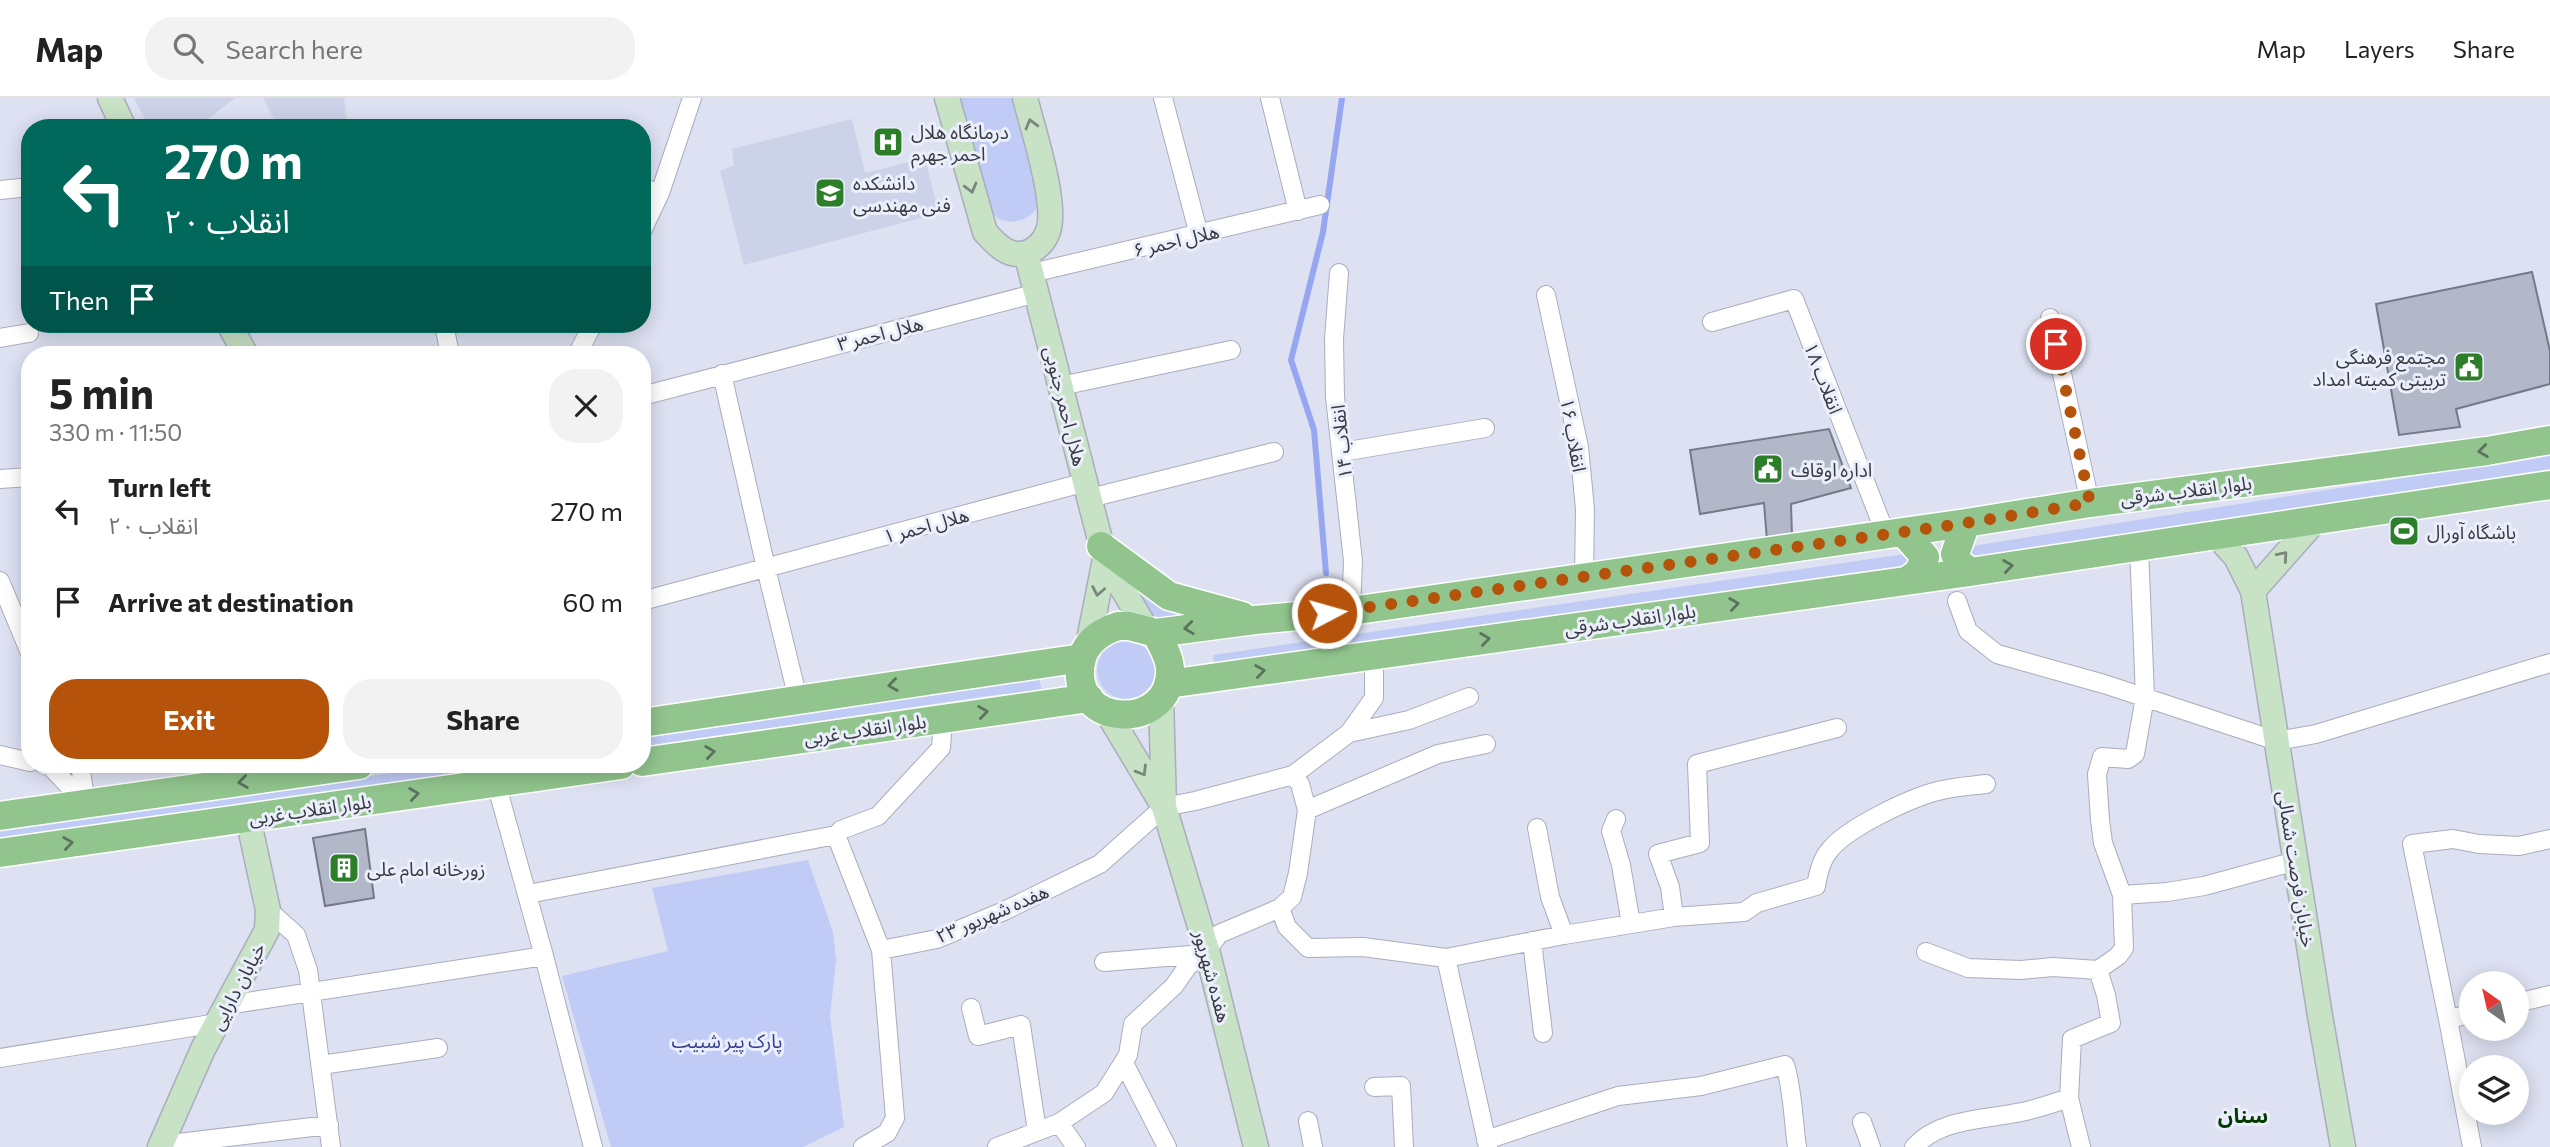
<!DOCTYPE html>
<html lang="en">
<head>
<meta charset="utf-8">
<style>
  :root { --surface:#fff; --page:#f2f2f2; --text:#222; --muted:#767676; --line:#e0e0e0; --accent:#b45309 }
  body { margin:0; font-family:Commissioner,"Noto Sans Arabic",sans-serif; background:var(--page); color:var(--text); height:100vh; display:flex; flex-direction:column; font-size:26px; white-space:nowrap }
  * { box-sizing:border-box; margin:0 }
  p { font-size:23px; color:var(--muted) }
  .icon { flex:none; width:38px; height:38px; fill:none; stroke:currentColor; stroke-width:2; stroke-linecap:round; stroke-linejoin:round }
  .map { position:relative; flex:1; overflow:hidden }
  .details { position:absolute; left:21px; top:248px; width:630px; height:427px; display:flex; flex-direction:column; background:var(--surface); border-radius:28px; box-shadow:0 4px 18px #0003 }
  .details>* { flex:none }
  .banner { position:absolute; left:21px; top:21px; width:630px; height:214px; border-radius:28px; box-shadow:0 4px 18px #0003; background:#00695c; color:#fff; overflow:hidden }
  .needle { width:46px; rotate:326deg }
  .buttons { position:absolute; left:2459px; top:873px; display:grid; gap:14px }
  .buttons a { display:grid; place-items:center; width:70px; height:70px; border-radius:50%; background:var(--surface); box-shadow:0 4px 18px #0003; font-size:35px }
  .pin { position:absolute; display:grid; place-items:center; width:60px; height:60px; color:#fff; margin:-30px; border:4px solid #fff; border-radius:50%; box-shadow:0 2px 7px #0007 }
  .me { position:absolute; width:77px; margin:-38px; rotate:84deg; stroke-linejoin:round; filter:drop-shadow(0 0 5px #0008) }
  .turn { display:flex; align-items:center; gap:24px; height:147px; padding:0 28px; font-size:32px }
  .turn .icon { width:91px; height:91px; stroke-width:2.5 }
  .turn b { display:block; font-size:49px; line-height:60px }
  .then { display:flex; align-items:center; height:66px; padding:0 28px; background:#0003; gap:14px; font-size:26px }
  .round { display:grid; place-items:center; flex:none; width:74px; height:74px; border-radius:28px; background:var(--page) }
  .summary { display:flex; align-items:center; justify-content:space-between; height:119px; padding:0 28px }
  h1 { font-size:42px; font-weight:700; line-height:52px }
  .primary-button { display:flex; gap:14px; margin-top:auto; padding:14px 28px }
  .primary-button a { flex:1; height:80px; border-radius:28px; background:var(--accent); color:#fff; font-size:28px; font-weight:700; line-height:80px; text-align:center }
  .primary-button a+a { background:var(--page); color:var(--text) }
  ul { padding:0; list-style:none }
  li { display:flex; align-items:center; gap:21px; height:91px; padding:0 28px }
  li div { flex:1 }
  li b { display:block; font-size:26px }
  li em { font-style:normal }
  header { display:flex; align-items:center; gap:42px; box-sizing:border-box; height:98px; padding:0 35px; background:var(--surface); border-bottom:2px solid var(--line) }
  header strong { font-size:33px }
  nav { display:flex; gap:38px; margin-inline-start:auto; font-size:24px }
  .search { width:490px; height:63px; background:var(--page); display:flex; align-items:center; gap:18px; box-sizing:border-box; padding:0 24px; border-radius:28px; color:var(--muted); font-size:26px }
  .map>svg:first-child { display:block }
  .built { fill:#ccd3e9 }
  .green { fill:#c0cbf6 }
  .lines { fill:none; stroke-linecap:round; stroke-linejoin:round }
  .stream { stroke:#96a6f0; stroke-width:6 }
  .building { fill:#b3b8c8; stroke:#757988; stroke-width:2 }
  .street-casing { stroke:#a9adbd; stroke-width:20 }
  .secondary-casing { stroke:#a9adbd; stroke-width:27 }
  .primary-casing { stroke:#fff; stroke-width:31 }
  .street { stroke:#fff; stroke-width:18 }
  .secondary { stroke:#c8e2c6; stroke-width:24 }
  .primary { stroke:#91c58d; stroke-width:28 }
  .oneway { stroke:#79867c }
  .oneway2 { stroke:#5c725f }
  .route { stroke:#b45309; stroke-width:12; stroke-dasharray:0 21.6 }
  .labels { text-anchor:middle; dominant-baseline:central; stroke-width:6; stroke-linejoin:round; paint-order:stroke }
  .poi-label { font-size:19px; fill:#383a40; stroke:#ebeffc; text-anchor:start }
  .street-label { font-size:19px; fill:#383a40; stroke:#ebeffc }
  .park-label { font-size:19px; fill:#333c91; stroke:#ebeffc }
  .neighbourhood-label { font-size:21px; font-weight:bold; fill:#043b03; stroke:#ebeffc }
</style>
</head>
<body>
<header>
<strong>Map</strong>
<div class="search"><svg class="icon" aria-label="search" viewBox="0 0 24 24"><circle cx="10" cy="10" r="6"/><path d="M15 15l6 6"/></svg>Search here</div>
<nav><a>Map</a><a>Layers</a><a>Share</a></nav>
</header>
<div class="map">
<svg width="2550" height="1049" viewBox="0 0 2550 1049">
  <rect width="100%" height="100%" fill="#dde1f2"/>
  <path class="built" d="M134,0H235L196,30H149Z
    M263,0H344L348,30H279Z
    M852,21L865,75L925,60L939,115L744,167L720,73L734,67L732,51Z"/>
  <path class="green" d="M959,0H1013L1040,93C1039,98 1039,105 1037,109C1030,123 1008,129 995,118C981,105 965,23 959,0Z
    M2550,357V371L1967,461L1966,449Z
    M1912,455L1914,466L1215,569L1213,557Z
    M1127,484L1213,527L1163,522L1146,513Z
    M1097 572a29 29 0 1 1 58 0a29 29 0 1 1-58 0Z
    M1038,576L1043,597L1001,596L642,649V638Z
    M445,667H524L0,743V732Z
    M808,762L833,834L836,862L830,918L844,1029L803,1049H611L562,878L668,853L652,790Z"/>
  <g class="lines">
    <path class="stream" d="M1326,475L1314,332L1291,262L1323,134L1342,0"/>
  </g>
  <path class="building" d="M2532,174L2550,253V286L2456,311L2460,329L2399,337L2376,206Z
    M1829,331L1851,390L1791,406L1792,438L1767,442L1764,405L1700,416L1690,352Z
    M365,731L374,800L325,808L313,740Z"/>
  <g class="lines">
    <g class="street-casing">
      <path id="street" d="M1163,0L1199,137
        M1270,0L1298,113
        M642,90L660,95
        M0,92L30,89
        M642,133L660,95L692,0
        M1032,175L1320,107
        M1339,175L1334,241L1335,299L1353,463L1351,513
        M1546,197L1579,349L1585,411L1584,480
        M2050,220L2090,405
        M1712,224L1794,201L1886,437
        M444,226L450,257
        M0,240L29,235
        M577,257L593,226
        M722,276L766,470L798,601
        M1061,288L1231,252
        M642,298L1037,195
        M1342,354L1485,330
        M0,381L30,379
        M1090,400L1274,354
        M0,483L30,555
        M642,503L1086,384
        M1957,503L1968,533L1997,556L2104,586L2277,643L2316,636L2550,565
        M1349,635L1409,622L1469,599
        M0,657L30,664
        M44,667L50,668L86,706
        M80,667L86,706
        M1293,677L1349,635L1374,600V556
        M496,685L544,858L593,1049
        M1616,721L1611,733L1621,767L1631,826
        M1537,730L1550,799L1564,837
        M528,796L836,737
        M2122,797L2167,794L2204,788L2296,763
        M1280,810L1292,799L1298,775L1307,712L1438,656L1486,646
        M268,812L296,837L308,872L331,1049
        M1674,819L1670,789L1658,756L1700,745L1697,666L1837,630
        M1532,843L1543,935
        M881,852L836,737L841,732L878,718L941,650L943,620
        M1926,854L1968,870L2021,872L2053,869L2098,872
        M1446,860L1564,837L1674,819L1744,814L1757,805L1816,788C1818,776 1821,762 1829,753C1846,730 1910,700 1938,693C1953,689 1970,688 1986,686
        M1104,864L1191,857L1204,853
        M2516,905L2550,897
        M227,907L544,858
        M971,910L978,938L1021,927L1037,1033
        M2471,916L2448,921L2472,1049
        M2448,921L2412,746L2453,741L2479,746L2519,748L2550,741
        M0,960L217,925
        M1124,965L1167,1049
        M321,967L438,950
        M1374,989L1401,988L1404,1049
        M2069,1000L2081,1049
        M1308,1023L1313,1049
        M1862,1024L1871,1049
        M1059,1025L1076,1049
        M1486,1042L1618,998L1701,988L1785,967C1793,993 1793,1021 1797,1049
        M161,1047L329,1027
        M863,1049L887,1035L895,1020L881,852L937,841L1004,813L1100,766L1164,709L1195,703L1293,677L1300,686L1307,712
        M997,1049L1059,1025L1104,995L1128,957L1133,926L1174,888L1188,868L1207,852L1219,836L1280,810L1287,829L1308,850L1363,849L1446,860L1488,1049
        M1914,1049C1940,1021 1981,1022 2016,1015C2035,1012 2051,1006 2069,1000L2072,941L2111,925L2106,897L2098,872L2118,858L2124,850L2122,797L2103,745L2100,722L2097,676L2102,659L2128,661L2135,656L2145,599L2139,449"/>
    </g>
    <g class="secondary-casing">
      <path id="secondary" d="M110,0L124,30
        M947,0L985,134C996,146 1008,160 1026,155C1036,152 1045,143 1048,133C1058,107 1032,28 1025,0
        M1026,155L1105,461
        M229,226L246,257
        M2217,438L2236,459L2253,493L2320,918L2343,1049
        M2253,493L2314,424
        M1088,547L1105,461L1148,534
        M1107,614L1164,709L1161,599
        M1164,709L1207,852L1256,1049
        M160,1049L203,951L267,832L268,812L248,720"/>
    </g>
    <g class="primary-casing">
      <path id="primary" d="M1966,425L1955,456L1959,465L1970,474
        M1903,434L1925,459L1919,474L1908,482
        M1101,448L1169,498L1242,518
        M1118,528H1129L1156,535C1161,546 1169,557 1170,570C1174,634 1068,632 1081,564C1085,544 1100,534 1118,528Z
        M1156,535L1255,522L1351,513L1966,425L2090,405L2487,353L2550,342
        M1168,586L1970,474L2550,387
        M642,625L1082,560
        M642,664L1089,600
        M0,718L359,667
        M0,755L621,667"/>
    </g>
    <use href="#street" class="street"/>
    <use href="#secondary" class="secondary"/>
    <use href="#primary" class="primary"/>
  </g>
  <defs><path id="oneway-chevron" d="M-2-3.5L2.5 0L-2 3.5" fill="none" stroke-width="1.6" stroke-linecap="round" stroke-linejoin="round" transform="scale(1.75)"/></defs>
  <g class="oneway">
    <use href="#oneway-chevron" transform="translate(1031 26) rotate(-105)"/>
    <use href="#oneway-chevron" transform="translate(971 90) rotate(75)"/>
    <use href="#oneway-chevron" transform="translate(2283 458) rotate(-49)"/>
    <use href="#oneway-chevron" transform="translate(1098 493) rotate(101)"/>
    <use href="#oneway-chevron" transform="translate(1142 673) rotate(59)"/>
  </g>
  <g class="oneway2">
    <use href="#oneway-chevron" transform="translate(2483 353) rotate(172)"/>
    <use href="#oneway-chevron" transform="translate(2008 468) rotate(-8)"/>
    <use href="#oneway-chevron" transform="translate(1734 506) rotate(-8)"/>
    <use href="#oneway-chevron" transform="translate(1189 530) rotate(173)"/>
    <use href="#oneway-chevron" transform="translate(1485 541) rotate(-8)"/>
    <use href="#oneway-chevron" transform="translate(1260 573) rotate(-8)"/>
    <use href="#oneway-chevron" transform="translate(893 587) rotate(172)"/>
    <use href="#oneway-chevron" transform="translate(983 614) rotate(-8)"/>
    <use href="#oneway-chevron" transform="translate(710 654) rotate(-8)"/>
    <use href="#oneway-chevron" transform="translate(243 684) rotate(172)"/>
    <use href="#oneway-chevron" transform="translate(414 696) rotate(-8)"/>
    <use href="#oneway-chevron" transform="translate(68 745) rotate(-8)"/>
  </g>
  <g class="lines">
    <path class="route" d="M1327,515L1966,425L2090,405L2056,246"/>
  </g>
  <defs>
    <g id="hospital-square" transform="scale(1.575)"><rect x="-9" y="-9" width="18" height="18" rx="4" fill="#2d7e29" stroke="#ebeffc"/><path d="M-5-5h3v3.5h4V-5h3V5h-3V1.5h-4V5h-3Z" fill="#fff"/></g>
    <g id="university-square" transform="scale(1.575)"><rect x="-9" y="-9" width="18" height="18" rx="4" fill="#2d7e29" stroke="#ebeffc"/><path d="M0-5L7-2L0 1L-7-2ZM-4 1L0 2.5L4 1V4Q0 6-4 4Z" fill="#fff"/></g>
    <g id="civic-square" transform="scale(1.575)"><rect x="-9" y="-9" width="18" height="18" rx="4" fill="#2d7e29" stroke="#ebeffc"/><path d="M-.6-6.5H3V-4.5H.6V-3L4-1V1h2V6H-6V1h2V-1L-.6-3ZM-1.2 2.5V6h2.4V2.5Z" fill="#fff"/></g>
    <g id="stadium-square" transform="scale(1.575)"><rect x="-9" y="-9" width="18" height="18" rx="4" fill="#2d7e29" stroke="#ebeffc"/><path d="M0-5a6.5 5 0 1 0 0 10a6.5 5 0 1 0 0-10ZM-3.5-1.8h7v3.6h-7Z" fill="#fff"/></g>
    <g id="building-square" transform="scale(1.575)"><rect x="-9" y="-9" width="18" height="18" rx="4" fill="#2d7e29" stroke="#ebeffc"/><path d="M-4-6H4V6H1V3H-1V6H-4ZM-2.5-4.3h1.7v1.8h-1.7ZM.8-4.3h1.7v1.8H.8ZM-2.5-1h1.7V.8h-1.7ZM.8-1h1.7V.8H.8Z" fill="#fff"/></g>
  </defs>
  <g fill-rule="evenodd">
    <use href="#hospital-square" x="888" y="44"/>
    <use href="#university-square" x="830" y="95"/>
    <use href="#civic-square" x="2469" y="269"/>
    <use href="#civic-square" x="1768" y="371"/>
    <use href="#stadium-square" x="2404" y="433"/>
    <use href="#building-square" x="344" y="770"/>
  </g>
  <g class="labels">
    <g class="poi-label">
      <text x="911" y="33">درمانگاه هلال<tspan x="911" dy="22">احمر جهرم</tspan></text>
      <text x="853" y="84">دانشکده<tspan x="853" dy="22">فنی مهندسی</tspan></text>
      <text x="2446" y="258" text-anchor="end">مجتمع فرهنگی<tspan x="2446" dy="22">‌تربیتی کمیته امداد</tspan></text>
      <text x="1791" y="371">اداره اوقاف</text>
      <text x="2427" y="433">باشگاه آورال</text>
      <text x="367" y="770">زورخانه امام علی</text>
    </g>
    <g class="street-label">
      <text transform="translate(1176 142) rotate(-13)">هلال احمر ۶</text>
      <text transform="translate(880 235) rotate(-14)">هلال احمر ۳</text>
      <text transform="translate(1824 280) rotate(69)">انقلاب ۱۸</text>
      <text transform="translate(1066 308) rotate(76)">هلال احمر جنوبی</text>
      <text transform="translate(1574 337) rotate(80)">انقلاب ۱۶</text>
      <text transform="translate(1341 344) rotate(-96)">انقلاب ۱۴</text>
      <text transform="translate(2186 392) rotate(-7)">بلوار انقلاب شرقی</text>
      <text transform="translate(926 427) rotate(-15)">هلال احمر ۱</text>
      <text transform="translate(1630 521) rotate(-8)">بلوار انقلاب شرقی</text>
      <text transform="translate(865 631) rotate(-8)">بلوار انقلاب غربی</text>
      <text transform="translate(310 711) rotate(-8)">بلوار انقلاب غربی</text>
      <text transform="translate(2297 771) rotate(81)">خیابان فرصت شمالی</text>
      <text transform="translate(992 815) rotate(-23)">هفده شهریور ۲۳</text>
      <text transform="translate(1213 878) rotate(75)">هفده شهریور</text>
      <text transform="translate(237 888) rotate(-62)">خیابان دارایی</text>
    </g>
    <g class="park-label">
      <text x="727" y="942">پارک پیر شبیب</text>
    </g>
    <g class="neighbourhood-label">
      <text x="2243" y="1016">سنان</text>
    </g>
  </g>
</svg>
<div class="buttons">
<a><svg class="needle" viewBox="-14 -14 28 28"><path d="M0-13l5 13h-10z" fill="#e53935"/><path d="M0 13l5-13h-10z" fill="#767676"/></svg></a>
<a><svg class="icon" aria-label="layers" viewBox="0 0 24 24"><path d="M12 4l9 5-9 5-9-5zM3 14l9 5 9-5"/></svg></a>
</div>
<div class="pin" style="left:2056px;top:246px;background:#d93025"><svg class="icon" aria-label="arrive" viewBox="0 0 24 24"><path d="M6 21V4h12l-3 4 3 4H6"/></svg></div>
<svg class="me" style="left:1327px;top:515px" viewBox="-20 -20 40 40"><circle r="17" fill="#b45309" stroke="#fff" stroke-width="3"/><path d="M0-11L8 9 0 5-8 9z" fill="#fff"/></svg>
<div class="banner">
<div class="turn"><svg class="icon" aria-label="left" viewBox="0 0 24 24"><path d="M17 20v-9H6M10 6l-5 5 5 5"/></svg><div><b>270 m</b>انقلاب ۲۰</div></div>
<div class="then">Then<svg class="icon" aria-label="arrive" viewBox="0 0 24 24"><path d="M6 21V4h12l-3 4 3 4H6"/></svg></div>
</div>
<section class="details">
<div class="summary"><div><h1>5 min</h1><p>330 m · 11:50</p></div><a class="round"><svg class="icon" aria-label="close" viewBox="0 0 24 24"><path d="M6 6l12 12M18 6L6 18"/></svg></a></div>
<ul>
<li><svg class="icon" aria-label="left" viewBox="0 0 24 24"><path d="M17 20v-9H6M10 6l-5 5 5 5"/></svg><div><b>Turn left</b><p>انقلاب ۲۰</p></div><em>270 m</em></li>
<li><svg class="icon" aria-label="arrive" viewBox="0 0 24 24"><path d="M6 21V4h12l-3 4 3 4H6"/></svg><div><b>Arrive at destination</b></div><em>60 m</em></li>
</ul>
<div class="primary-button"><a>Exit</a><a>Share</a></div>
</section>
</div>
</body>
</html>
